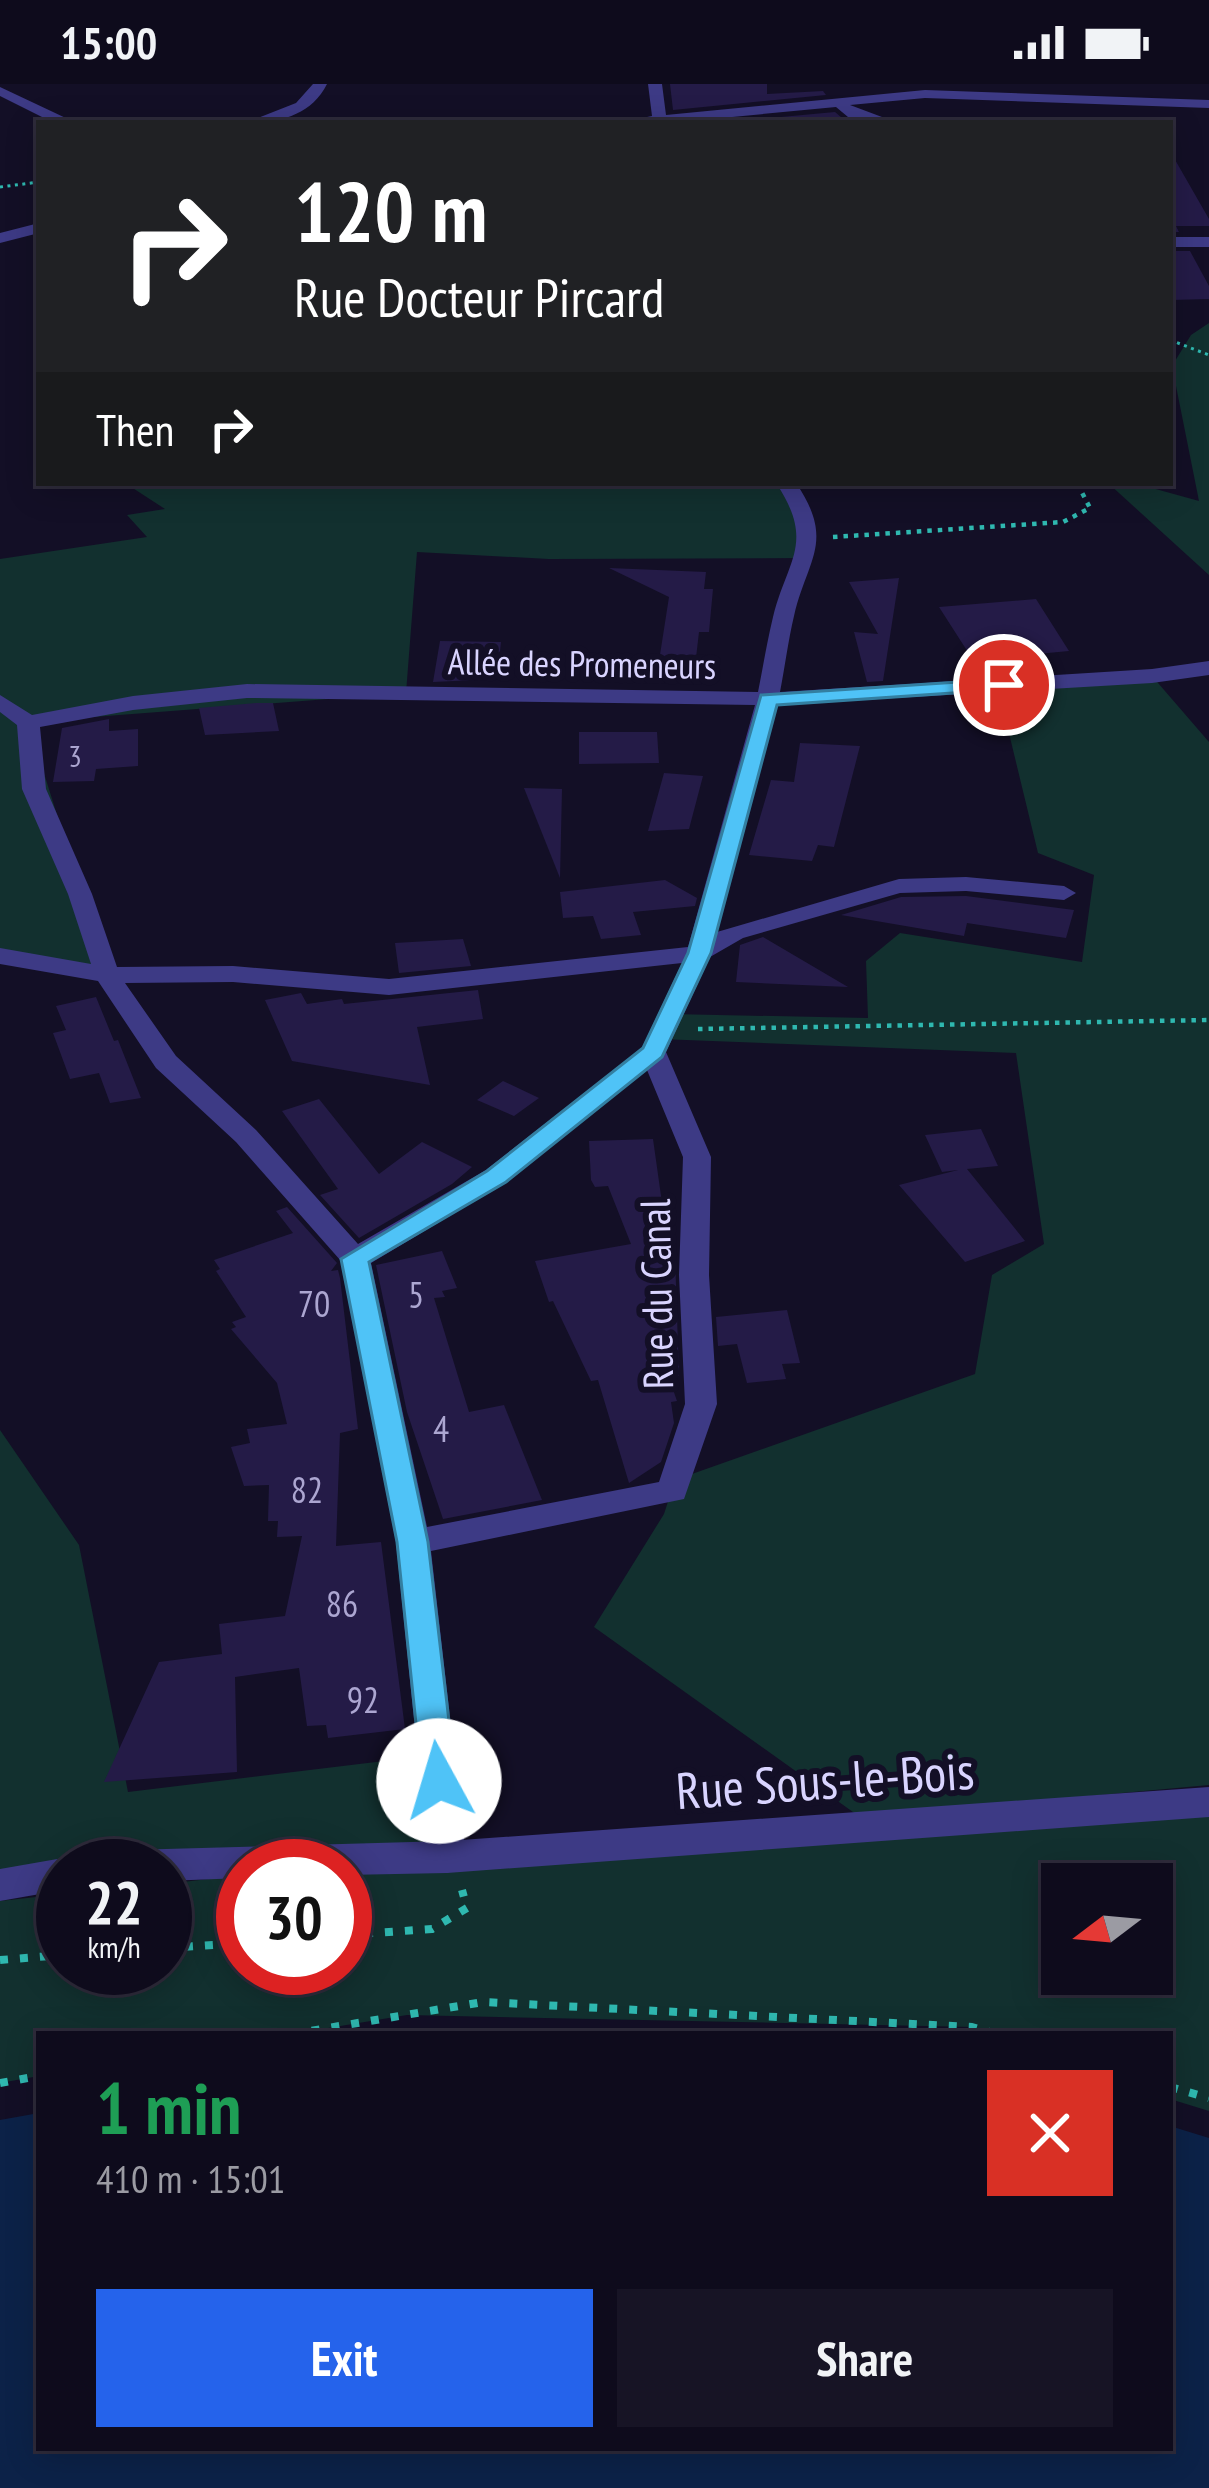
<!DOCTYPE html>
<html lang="en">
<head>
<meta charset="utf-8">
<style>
  :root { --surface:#0e0b1c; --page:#171425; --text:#f1f3f6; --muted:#9b9ba3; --line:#2e2b3b; --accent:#2563eb }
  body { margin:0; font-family:"PT Sans Narrow",sans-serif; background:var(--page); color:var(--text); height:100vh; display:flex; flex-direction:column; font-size:45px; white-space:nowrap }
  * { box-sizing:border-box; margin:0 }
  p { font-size:39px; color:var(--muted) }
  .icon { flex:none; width:66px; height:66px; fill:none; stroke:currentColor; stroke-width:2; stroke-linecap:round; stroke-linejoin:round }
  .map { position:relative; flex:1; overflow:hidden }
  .panel { position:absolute; left:36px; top:1947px; width:1137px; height:420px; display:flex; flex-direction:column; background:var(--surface); border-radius:0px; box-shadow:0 6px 30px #0003,0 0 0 3px var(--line) }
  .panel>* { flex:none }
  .banner { position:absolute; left:36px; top:36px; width:1137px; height:366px; border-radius:0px; box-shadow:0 6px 30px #0003,0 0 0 3px var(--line); background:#202124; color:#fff; overflow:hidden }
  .needle { width:78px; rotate:254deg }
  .fabs { position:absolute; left:1041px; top:1779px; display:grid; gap:24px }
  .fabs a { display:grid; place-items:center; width:132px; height:132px; border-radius:0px; background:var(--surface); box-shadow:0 6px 30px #0003,0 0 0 3px var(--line); font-size:60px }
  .speed { position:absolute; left:36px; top:1755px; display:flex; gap:24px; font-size:60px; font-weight:700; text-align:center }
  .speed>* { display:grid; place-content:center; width:156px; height:156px; border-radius:50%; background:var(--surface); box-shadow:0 6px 30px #0003,0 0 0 3px var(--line); line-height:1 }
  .speed small { font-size:30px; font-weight:400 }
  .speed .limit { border:18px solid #d22; background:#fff; color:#111 }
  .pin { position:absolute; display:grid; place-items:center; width:102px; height:102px; color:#fff; margin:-51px; border:6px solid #fff; border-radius:50%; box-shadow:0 3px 12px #0007 }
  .me { position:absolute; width:132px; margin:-66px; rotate:354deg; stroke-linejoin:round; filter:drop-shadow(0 0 9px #0008) }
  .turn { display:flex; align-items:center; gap:42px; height:252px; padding:0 60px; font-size:54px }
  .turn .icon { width:156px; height:156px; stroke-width:2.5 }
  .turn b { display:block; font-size:84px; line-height:102px }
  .then { display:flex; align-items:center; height:114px; padding:0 60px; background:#0003; gap:24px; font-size:45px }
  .round { display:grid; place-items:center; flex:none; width:126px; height:126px; border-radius:0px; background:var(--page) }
  .head { display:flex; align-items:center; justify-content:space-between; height:204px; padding:0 60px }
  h1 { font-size:72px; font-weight:600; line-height:90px; color:#1e9e55 }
  .primary-button { display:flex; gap:24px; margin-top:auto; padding:24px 60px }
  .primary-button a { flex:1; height:138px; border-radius:0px; background:var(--accent); color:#fff; font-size:48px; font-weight:600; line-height:138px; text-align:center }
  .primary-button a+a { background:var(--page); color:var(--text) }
  .status { display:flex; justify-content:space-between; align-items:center; height:84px; padding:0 60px; background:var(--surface); direction:ltr }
  .status svg { height:33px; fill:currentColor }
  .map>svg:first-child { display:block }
  .green { fill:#12302f; fill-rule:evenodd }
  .water { fill:#0c2248 }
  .building { fill:#241b47 }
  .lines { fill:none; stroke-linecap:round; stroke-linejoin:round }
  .path-far2 { stroke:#2fb8b0; stroke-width:3; stroke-dasharray:3 4.5; stroke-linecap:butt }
  .path-far1 { stroke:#2fb8b0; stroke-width:4.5; stroke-dasharray:4.5 6; stroke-linecap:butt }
  .path { stroke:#2fb8b0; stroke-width:8; stroke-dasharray:8 12; stroke-linecap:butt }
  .minor { fill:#3d3a85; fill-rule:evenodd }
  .tertiary { fill:#3d3a85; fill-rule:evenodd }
  .route { fill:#4fc3f7; stroke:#337fa1; stroke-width:3 }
  .labels { text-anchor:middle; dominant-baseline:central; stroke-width:12; stroke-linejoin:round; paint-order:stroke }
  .far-number-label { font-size:30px; fill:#aca6d1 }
  .far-street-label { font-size:36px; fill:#d9d4ff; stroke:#130f26 }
  .number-label { font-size:36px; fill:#aca6d1 }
  .street-label { font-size:42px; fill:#d9d4ff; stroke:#130f26 }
  .near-street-label { font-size:51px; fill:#d9d4ff; stroke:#130f26 }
</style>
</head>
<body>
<div class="status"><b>15:00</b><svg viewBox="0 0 49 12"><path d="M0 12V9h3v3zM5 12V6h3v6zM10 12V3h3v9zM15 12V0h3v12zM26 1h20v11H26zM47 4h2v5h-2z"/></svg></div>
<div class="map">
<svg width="1209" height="2404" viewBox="0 0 1209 2404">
  <rect width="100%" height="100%" fill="#130f26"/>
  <path class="green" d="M1209,239V491L1108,399H1134L1199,417L1172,282L1191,251Z
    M125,399H786L807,474L549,475L417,468L406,609L28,638L107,891L0,872V475L147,453L127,431L165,425Z
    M1152,592L1209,658V1701L860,1733L594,1543L664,1430L675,1396L975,1290L992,1191L1044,1160L1016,969L660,955L671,930L868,934L866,877L900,849L1082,878L1094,791L1038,769L999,608Z
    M0,1346L79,1461L128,1708L409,1674L448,1773L1209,1719V2027L1170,2015V1950H992L971,1943L407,1931L292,1950H39V1992L0,1999V1817L63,1810V1884H165V1800L243,1791V1884H345V1782H63L0,1804ZM1062,1800H1152V1890H1062Z"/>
  <path class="water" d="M39,2029V2364H1170V2042L1209,2054V2404H0V2036Z"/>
  <path class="building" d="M670,0H767V10L823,7L826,11L673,26Z
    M835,28L848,39H716Z
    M1170,67L1209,135V142H1176L1179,148H1170Z
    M1170,167H1190L1209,202V215L1170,216Z
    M609,484L706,488L704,505H713L709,548H699L694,591L657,590L669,513Z
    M899,494L883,597L867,598L854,548L878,550L849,498Z
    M1036,515L1069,567L973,576L939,523Z
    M440,557L501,558L497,595L433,598Z
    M256,619H273L279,647L205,651L199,624Z
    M109,635V647L138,645V682L96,685L94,697L53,698L62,644Z
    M579,648H657L659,679L579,680Z
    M800,659L860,662L834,763L818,761L812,777L749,771L771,696L794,698Z
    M664,689L703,692L689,745L648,747Z
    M524,704L562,705L560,794Z
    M665,796L697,814L695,822L633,828L641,851L601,855L593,832L563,834L560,808Z
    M966,812L1074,826L1066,854L967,839L964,852L841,831L901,813Z
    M763,853L848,903L736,898L740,861Z
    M463,855L471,882L399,889L395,859Z
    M478,906L483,935L417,943L430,1001L292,977L265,916L301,909L307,920L342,915L344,920Z
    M96,913L114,957L118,956L141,1014L110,1019L99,989L70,995L53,949L66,946L56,922Z
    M503,997L539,1014L514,1032L477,1016Z
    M319,1015L379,1090L422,1058L472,1083L452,1100L359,1154L320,1111L338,1105L282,1027Z
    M981,1045L998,1082L967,1085L1025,1157L965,1178L899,1101L958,1086L942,1088L925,1051Z
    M653,1055L663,1126L658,1127L675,1171L679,1292L669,1294L677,1317L671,1318L674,1339L661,1378L629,1399L598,1296L591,1297L553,1217L549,1218L535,1177L631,1160L608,1102L595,1103L591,1096L589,1057Z
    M287,1123L337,1179L331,1187L338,1186L340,1194L358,1345L340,1349L336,1462L381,1458L405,1645L328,1654L326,1641L307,1642L299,1584L235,1593L237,1688L104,1698L159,1578L222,1570L219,1540L285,1532L302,1452L277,1453L278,1437H268L269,1401L244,1402L231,1363L250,1359L247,1345L287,1340L277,1299L231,1245L236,1243L232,1238L246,1233L216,1187L220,1185L214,1176L293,1149L276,1127Z
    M442,1167L457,1204L442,1207L445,1213L434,1214L469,1328L504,1321L542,1416L443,1435L407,1328L376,1181Z
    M787,1226L800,1279L782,1280L786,1295L747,1299L737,1260L718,1262L716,1233Z"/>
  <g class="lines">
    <path class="path-far2" d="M0,103L39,98
      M1170,256L1209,271"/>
    <path class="path-far1" d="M833,453L1063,438L1090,424L1077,399
      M698,945L1209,936"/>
    <path class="path" d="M345,1851L432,1845L467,1824L462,1806
      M165,1864L243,1859
      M0,1876L63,1871
      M292,1950L483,1918L972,1943L996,1950
      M0,1999L39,1992
      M1170,2003L1209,2014"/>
    <path class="minor" d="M313,0H327C311,32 278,39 245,39L296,19Z
      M648,0H662L666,31L925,6L1209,16V24L925,14L850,21L898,39L848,33L836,23L669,39H617L652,32Z
      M0,3L70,36L72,39H54L0,12Z
      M39,139V149L0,159V149Z
      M1170,153H1209V163H1170Z
      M776,399H796C836,458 807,475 794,532C788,557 785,583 780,608L1152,585L1209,577V591L1152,599L777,621L717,848L899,795L966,793L1064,802L1076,809L1064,816L966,807L900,809L743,854L710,873L666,968L711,1073L709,1191L717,1320L684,1415L431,1467L466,1773L460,1784L447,1789L434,1784L428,1773L396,1458L341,1177L236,1058L156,984L98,897L0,880V864L91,880L68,810L22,705L17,641L0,628V611L32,631L133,612L247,600L758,608C763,583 767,558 773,533C787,476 816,459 776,399ZM247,614L755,621L688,863L389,895L233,882L117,883L92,810L46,705L40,643L133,626ZM682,879L642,964L486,1086L358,1160L256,1046L176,972L125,899L233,898L389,911ZM647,986L683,1073L679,1191L685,1320L659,1398L427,1443L371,1179L506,1098Z"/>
    <path class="tertiary" d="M1209,1703V1733L447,1789L345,1791V1782H243V1794L165,1797V1782H110L116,1771L129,1766L447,1757Z
      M63,1774L78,1782H63V1806L0,1817V1785Z"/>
  </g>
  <path class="route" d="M1004,595L1011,596V605L777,621L711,869L662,973L506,1098L369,1178L428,1458L456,1697L451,1706L439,1710L427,1706L422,1697L397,1458L341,1175L487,1087L643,964L688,869L761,611Z"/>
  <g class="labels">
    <g class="far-number-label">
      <text x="75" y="671">3</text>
    </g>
    <g class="far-street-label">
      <text transform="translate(582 579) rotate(1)">Allée des Promeneurs</text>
    </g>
    <g class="number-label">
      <text x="416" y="1210">5</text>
      <text x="314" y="1219">70</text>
      <text x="441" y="1344">4</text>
      <text x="307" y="1405">82</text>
      <text x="342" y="1519">86</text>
      <text x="363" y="1615">92</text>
    </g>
    <g class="street-label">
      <text transform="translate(656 1210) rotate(-91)">Rue du Canal</text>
    </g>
    <g class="near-street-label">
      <text transform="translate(825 1696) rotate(-4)">Rue Sous-le-Bois</text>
    </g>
  </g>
</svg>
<div class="fabs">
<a><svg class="needle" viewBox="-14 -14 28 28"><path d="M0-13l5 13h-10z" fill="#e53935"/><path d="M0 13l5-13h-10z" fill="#9b9ba3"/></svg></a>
</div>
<div class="speed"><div>22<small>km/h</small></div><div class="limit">30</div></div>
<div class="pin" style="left:1004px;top:601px;background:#d93025"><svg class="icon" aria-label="arrive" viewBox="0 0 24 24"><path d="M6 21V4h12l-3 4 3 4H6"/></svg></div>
<svg class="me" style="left:439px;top:1697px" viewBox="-20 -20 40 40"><circle r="19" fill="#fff"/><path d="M0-13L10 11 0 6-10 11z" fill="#4fc3f7"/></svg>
<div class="banner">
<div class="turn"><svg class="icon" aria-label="right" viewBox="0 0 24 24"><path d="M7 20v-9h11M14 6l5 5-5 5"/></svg><div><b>120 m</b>Rue Docteur Pircard</div></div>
<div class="then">Then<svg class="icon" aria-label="right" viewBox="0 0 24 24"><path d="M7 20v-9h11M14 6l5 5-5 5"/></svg></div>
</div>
<section class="panel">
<div class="head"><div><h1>1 min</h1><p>410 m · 15:01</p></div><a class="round" style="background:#d93025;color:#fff"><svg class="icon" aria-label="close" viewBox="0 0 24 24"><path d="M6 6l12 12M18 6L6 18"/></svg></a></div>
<div class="primary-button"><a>Exit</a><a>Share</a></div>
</section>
</div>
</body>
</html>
